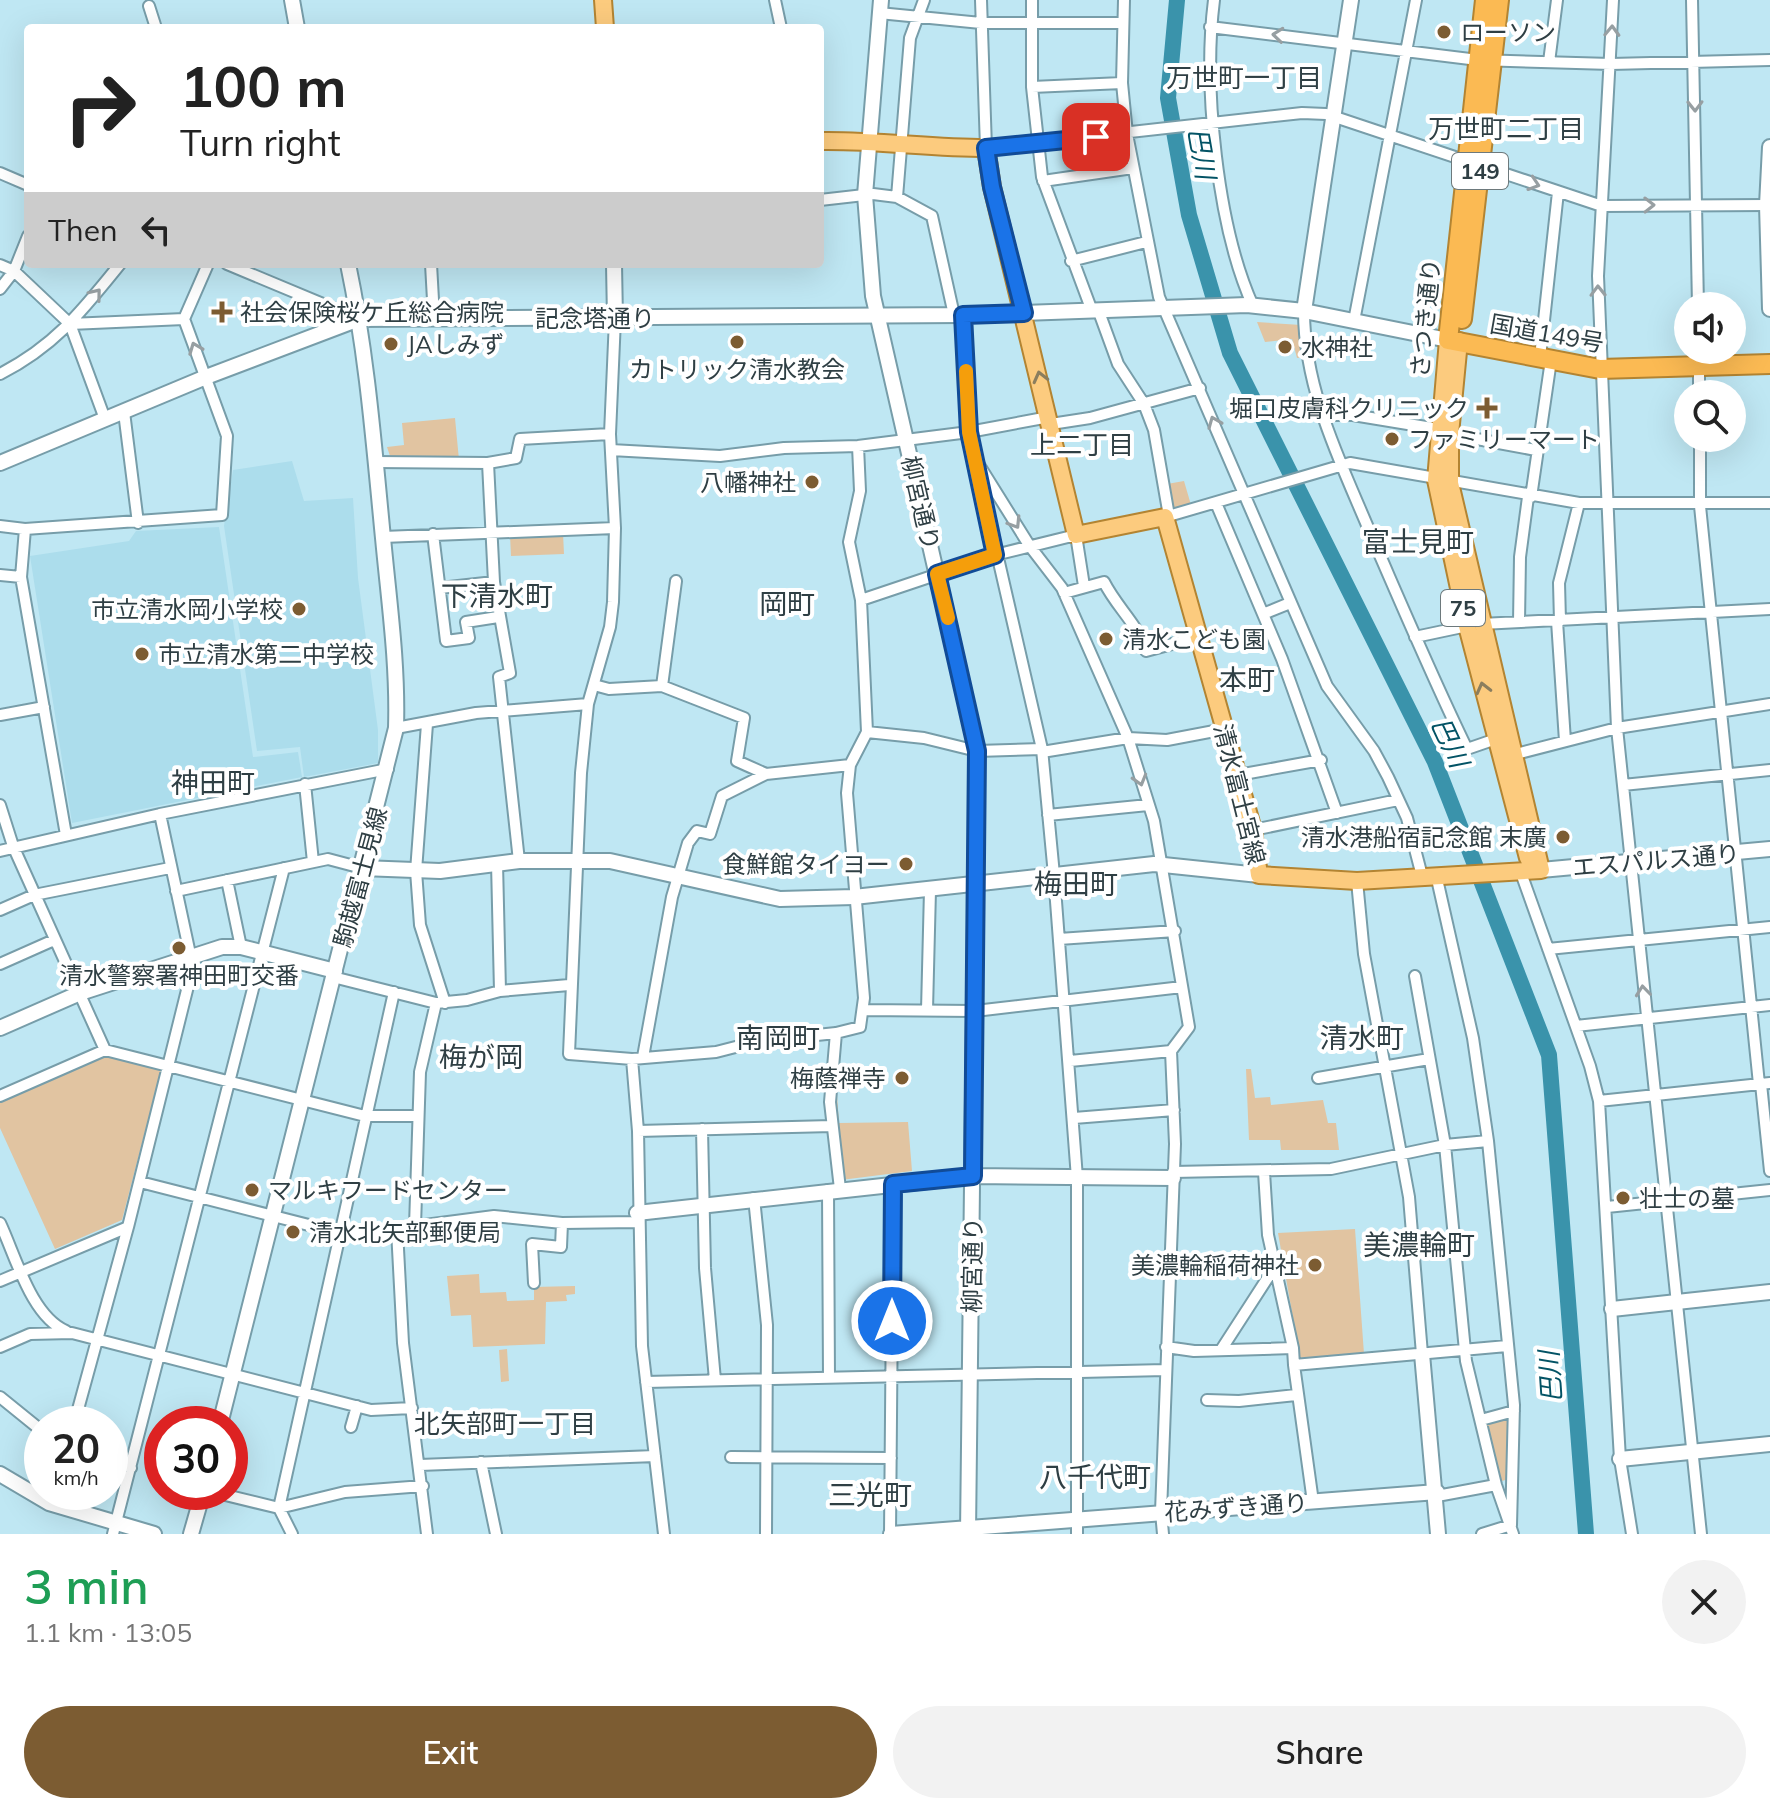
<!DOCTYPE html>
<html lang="en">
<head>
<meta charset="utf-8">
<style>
  :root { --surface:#fff; --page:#f2f2f2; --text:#222; --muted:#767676; --accent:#7c5c32 }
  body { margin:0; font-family:Mulish,"Noto Sans JP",sans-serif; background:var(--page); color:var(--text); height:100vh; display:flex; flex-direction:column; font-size:30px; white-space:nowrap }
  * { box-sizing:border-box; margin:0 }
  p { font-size:26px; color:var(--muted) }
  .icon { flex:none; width:44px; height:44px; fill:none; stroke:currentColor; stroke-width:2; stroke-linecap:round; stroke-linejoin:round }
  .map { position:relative; height:1534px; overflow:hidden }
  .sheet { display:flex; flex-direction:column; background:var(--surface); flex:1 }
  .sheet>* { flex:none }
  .banner { position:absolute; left:24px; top:24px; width:800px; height:244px; border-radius:8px; box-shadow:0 8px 32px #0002; background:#fff; color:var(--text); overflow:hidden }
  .controls { position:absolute; left:1674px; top:292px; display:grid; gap:16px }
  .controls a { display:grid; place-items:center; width:72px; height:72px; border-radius:50%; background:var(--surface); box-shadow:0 8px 32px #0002; font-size:40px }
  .speed { position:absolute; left:24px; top:1406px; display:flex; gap:16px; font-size:40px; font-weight:700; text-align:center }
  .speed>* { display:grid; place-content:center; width:104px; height:104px; border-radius:50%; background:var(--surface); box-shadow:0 8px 32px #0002; line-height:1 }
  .speed small { font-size:20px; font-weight:400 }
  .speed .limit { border:12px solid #d22; background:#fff; color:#111 }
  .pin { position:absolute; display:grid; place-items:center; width:68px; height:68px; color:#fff; margin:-34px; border-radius:16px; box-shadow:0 4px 12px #0006 }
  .me { position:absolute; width:88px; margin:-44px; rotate:0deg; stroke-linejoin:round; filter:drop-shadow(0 0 6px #0008) }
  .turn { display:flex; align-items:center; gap:28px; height:168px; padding:0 24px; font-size:36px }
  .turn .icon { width:104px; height:104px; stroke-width:2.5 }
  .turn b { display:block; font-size:56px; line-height:68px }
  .then { display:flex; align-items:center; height:76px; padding:0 24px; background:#0003; gap:16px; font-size:30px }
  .round { display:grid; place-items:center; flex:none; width:84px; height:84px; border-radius:42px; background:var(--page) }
  .overview { display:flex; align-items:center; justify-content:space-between; height:136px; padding:0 24px }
  h1 { font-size:48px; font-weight:600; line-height:60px; color:#1e9e55 }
  .button { display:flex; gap:16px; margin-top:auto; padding:16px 24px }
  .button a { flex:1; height:92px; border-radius:48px; background:var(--accent); color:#fff; font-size:32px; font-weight:600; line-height:92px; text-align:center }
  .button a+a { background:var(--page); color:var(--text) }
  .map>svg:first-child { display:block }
  .built { fill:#acddec }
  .green { fill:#e1c4a1 }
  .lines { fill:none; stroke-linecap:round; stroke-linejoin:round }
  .river { stroke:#3a93ab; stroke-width:16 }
  .minor-casing { stroke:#779da9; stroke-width:14 }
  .tertiary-casing { stroke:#779da9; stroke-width:18 }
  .secondary-casing { stroke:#779da9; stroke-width:18 }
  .primary-casing { stroke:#b38432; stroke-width:20 }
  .trunk-casing { stroke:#b38432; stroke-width:22 }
  .minor { stroke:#fff; stroke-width:10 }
  .tertiary { stroke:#fff; stroke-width:14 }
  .secondary { stroke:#fff; stroke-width:14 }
  .primary { stroke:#fccb7e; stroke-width:16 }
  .trunk { stroke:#fbba53; stroke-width:18 }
  .oneway { stroke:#979fa2 }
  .oneway2 { stroke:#8b7e5e }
  .route-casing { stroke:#114b97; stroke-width:20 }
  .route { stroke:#1a73e8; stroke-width:14 }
  .slow { stroke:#f59e0b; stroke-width:14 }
  .poi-dot { fill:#7c5c32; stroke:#fff; stroke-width:3 }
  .labels { text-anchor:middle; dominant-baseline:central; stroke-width:8; stroke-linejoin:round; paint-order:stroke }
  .shield { fill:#fff; stroke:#6d797c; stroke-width:2 }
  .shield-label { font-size:22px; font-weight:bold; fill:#2f3f44 }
  .poi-label { font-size:24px; fill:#2f3f44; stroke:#fff; text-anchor:start }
  .street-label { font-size:24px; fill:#2f3f44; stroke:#fff }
  .neighbourhood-label { font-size:26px; fill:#2f3f44; stroke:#fff }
  .water-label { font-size:26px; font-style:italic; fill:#035365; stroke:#fff }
  .quarter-label { font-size:28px; fill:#2f3f44; stroke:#fff }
</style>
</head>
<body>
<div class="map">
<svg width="1770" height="1534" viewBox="0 0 1770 1534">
  <rect width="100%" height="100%" fill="#bfe7f3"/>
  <path class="built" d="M292,461L304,501L353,498L358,578L378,730V763L304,777L300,747L257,751L224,526L233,470Z
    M219,527L253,757L298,752L302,777L72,823L30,556L129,541L136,531Z"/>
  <path class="green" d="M1257,322L1301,325L1304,357L1297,358L1292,339L1265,342Z
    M455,418L459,460L391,459L387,447L404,445L402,423Z
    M1184,481L1191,505L1173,511L1167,484Z
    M563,533L564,554L511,556L510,535Z
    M106,1055L161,1070L122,1220L55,1249L0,1128V1103Z
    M1246,1069H1251L1255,1098L1270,1097L1271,1105L1323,1100L1328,1123H1336L1339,1150H1281L1280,1140H1249Z
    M837,1095L839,1123L908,1122L912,1171L841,1180L831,1096Z
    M1355,1229L1364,1354L1300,1358L1278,1233Z
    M479,1274L480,1293L506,1292L507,1301L534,1300V1287L575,1286V1294L566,1295L567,1301L546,1302L545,1344L473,1347L471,1315L451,1316L447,1276Z
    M507,1349L509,1381L501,1382L499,1350Z
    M1512,1416L1509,1479L1498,1482L1485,1421Z"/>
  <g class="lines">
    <path class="river" d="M1177,0L1168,98L1189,215L1230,353L1435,762L1549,1055L1586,1534"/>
    <g class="minor-casing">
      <path id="minor" d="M775,0L781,28
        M924,0L910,38L897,197L932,216L954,315
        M981,0L986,148L1302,113L1326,114L1602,206L1767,205
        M1032,0V87L1042,177L1092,311
        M1124,0L1122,83L1127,134L1159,297L1327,686L1374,751L1388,777L1407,818L1423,880
        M1214,0C1203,87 1217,226 1253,306
        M1613,0L1598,276L1617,728L1701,1534
        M1692,0L1698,306
        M149,6L156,28
        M879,13L981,23H1121
        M1210,27L1478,60L1611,64L1770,60
        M1549,62L1557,0
        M1032,87L1122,83
        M0,173L28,185
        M1043,181L1133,168
        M820,200L873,194L897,197
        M1071,261L1146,242
        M227,264L359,319
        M431,264L434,318
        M0,265L14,271L70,324L105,419
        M0,289L14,271L28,236
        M1304,311C1304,391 1342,465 1372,537C1403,608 1433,679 1467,749L1496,739
        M1099,312L1118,364L1144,404L1154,430L1169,516
        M963,315L969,432L1042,749L1054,875L1077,1178V1534
        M615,319L610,434L615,528L613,602L610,627L588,704L581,773L569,1054L632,1059L716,1052L759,1041L836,1033L860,1027L864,998L847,793L850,765L867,732L861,600L995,555L1076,535L1084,586
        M1354,321L1416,0
        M70,324L184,319
        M1699,350V394
        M1540,357L1558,192
        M0,374C55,346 82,311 120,264
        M124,412L138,523
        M1323,415H1353L1438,429
        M1051,424L1090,418L1200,388
        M1450,434L1536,450
        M1700,438V506L1759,1084
        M858,446L860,491L849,542L861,600
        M611,450L720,456L784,448L858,446L969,432L1049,417
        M376,462L488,463
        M979,465L1029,545L1062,588L1128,738L1154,821L1189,1027L1171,1051L1175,1144L1161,1512L1163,1534
        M1531,497L1551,360
        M1216,503L1282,659L1337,813
        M1165,517L1350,463L1579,503H1770
        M0,526L25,529
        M433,534L446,641L469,638L466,622L498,617
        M383,537L615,528
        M0,575L21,577L25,529L222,515L227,436L184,319L208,264
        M21,577L66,835
        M440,588L494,582
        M1064,593L1104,582C1117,608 1138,624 1146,651L1198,637
        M1263,614L1290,603
        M1557,621L1565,741
        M1560,621L1559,583L1579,503
        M1519,622L1520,557L1528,497
        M1481,624L1770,609
        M1415,637L1467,626
        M594,685L609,689L662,686L744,718L737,761L766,774
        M662,686L676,581
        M0,715L44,707
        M427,724L416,871L420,925L445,1003
        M396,728L476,713L588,704
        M867,732L924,738L977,751L1042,749
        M1042,752L1128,738L1167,740L1225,729
        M1516,754L1617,728L1770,704
        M1238,775L1321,760
        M305,784L313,862
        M1623,785L1770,770
        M0,805L13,846L105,1050L365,1116H416
        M1048,815L1148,805
        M1253,830L1398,800
        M0,851L160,814L388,769
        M519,861L499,677L510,673L494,582L488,463L516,458L520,439L610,434
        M497,863L500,991
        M1521,873L1590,1066L1599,1101L1620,1459L1632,1534
        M1437,879L1473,1038L1488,1141L1514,1405L1511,1525
        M227,880L241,947
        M1357,881L1364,954L1409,1197L1422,1354
        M176,891L328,859L362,868
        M0,910L34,895L170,868
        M1059,939L1175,931
        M1548,949L1770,927
        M0,964L54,940
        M1415,976L1445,1145L1466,1361L1496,1485L1513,1534
        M333,977L436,1003L467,1000L500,991L569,985
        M863,1010L975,1011L1182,987
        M927,1010L930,890
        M1576,1026L1770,1005
        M836,1033L830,1102L840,1189
        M643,1057L672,897L688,843L697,831L710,834L722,796L766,774L850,765
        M632,1059L638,1131L642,1346L664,1534
        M1070,1061L1171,1051
        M1318,1078L1429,1059
        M1761,1084L1770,1171
        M0,1096L105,1050
        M1599,1101L1770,1083
        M1074,1118L1174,1110
        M702,1129L705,1268L715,1380
        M638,1131L832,1126
        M1173,1172L1331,1169L1445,1145L1488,1141
        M1264,1172L1268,1235L1293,1348
        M140,1182L348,1235L494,1216L562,1223L637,1222
        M828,1190L829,1378
        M754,1198L767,1325L766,1534
        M1607,1207L1770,1190
        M0,1223C16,1257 31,1316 66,1331
        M415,1226L420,1072L436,1003
        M397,1230L403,1343L427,1534
        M0,1281L128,1227
        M534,1283L532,1244L561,1247L562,1223
        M0,1347L30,1334L72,1333L371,1410L412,1408
        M1166,1347L1194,1351L1293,1348L1294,1365L1507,1346
        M1221,1350L1274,1268
        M1294,1365L1313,1502
        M646,1382L1165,1370
        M0,1397L42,1431
        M1207,1400L1239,1401L1296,1395
        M1481,1420L1514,1411
        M74,1424L128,1227L191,974L190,954L160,814
        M351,1427L357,1406
        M731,1457L891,1458
        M110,1462L131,1468
        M481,1462L496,1534
        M420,1465L655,1456
        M213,1492L279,1508L345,1492L423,1486
        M1437,1496L1496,1485
        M113,1534L284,868
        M292,1534L279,1508L394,992
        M890,1534L893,1184
        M1482,1534L1511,1525"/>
    </g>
    <g class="tertiary-casing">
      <path id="tertiary" d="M881,0L865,195L873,296L977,751L968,1534
        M1770,147L1767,205L1770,309
        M614,264L615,319
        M1304,311L1351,0
        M0,463L206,377L359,319
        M362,868L440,871L519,861H610L780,899L854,897L1154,864L1259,875
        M1541,870L1770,849
        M0,1028L80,993L222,947H241L335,971
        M637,1213L973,1176L1173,1178
        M1612,1309L1770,1292
        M1422,1354L1438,1534
        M1620,1459L1770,1444
        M0,1474L49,1503L154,1534
        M891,1534L1437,1492"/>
    </g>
    <g class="secondary-casing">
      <path id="secondary" d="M292,0L297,28
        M359,319L963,315L1247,305L1304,311L1448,340
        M220,1424L396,728C398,664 389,602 383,538C374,446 367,354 348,264
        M191,1534L203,1492"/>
    </g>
    <g class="primary-casing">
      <path id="primary" d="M603,0L605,28
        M820,141C876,140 930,148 986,148L992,187L1076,535L1165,517L1253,830L1259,875L1357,881L1541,870L1450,483V434L1459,341
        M1448,340L1436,480L1467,626L1528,858"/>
    </g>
    <g class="trunk-casing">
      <path id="trunk" d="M1485,0L1448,340L1600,369L1770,364
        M1462,319L1499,0"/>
    </g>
    <use href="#minor" class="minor"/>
    <use href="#tertiary" class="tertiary"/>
    <use href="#secondary" class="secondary"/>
    <use href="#primary" class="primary"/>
    <use href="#trunk" class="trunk"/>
  </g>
  <defs><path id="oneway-chevron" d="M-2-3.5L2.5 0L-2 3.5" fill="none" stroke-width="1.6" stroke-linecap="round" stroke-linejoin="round" transform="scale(2)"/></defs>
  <g class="oneway">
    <use href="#oneway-chevron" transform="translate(1612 31) rotate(-88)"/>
    <use href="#oneway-chevron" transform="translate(1278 35) rotate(-174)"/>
    <use href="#oneway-chevron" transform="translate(1695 106) rotate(89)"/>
    <use href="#oneway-chevron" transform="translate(1534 184) rotate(18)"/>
    <use href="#oneway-chevron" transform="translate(1649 205) rotate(-1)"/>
    <use href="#oneway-chevron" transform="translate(1598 291) rotate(-91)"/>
    <use href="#oneway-chevron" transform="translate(96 294) rotate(-51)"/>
    <use href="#oneway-chevron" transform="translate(195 348) rotate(-111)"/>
    <use href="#oneway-chevron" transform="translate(1214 422) rotate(-112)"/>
    <use href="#oneway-chevron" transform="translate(1015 523) rotate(58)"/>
    <use href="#oneway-chevron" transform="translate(1140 780) rotate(74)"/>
    <use href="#oneway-chevron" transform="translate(1643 991) rotate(-96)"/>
  </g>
  <g class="oneway2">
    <use href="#oneway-chevron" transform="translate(1040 377) rotate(-104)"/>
    <use href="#oneway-chevron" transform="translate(1483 688) rotate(-104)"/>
  </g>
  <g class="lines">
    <g class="route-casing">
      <path id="route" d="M892,1321L893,1184L973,1176L977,751L937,574L995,555L969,432L963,315L1024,313L992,187L986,148L1096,137"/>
    </g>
    <use href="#route" class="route"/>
    <path class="slow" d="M948,618L937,574L995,555L969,432L966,371"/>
  </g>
  <g class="poi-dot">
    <circle cx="1444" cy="32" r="8"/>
    <path d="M218 300h8v8h8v8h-8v8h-8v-8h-8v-8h8z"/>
    <circle cx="737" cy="342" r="8"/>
    <circle cx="391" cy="344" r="8"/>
    <circle cx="1285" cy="347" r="8"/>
    <path d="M1483 396h8v8h8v8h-8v8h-8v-8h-8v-8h8z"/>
    <circle cx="1392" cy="439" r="8"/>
    <circle cx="812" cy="482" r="8"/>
    <circle cx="299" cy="609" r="8"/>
    <circle cx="1106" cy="639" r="8"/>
    <circle cx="142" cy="654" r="8"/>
    <circle cx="1563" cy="837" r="8"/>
    <circle cx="906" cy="864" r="8"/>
    <circle cx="179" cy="948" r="8"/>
    <circle cx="902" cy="1078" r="8"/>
    <circle cx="252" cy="1190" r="8"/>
    <circle cx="1623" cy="1198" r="8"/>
    <circle cx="293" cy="1232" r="8"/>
    <circle cx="1315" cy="1265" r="8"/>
  </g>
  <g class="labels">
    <g class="shield">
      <rect x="1452" y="153" width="56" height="36" rx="6"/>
      <rect x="1441" y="590" width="44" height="36" rx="6"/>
    </g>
    <g class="shield-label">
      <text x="1480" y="171">149</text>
      <text x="1463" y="608">75</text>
    </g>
    <g class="poi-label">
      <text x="1460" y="32">ローソン</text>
      <text x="240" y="312">社会保険桜ケ丘総合病院</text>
      <text x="407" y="344">JAしみず</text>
      <text x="1301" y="347">水神社</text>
      <text x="737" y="369" text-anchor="middle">カトリック清水教会</text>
      <text x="1469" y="408" text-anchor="end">堀口皮膚科クリニック</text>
      <text x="1408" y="439">ファミリーマート</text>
      <text x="796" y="482" text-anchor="end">八幡神社</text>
      <text x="283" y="609" text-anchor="end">市立清水岡小学校</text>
      <text x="1122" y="639">清水こども園</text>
      <text x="158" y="654">市立清水第二中学校</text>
      <text x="1547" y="837" text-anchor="end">清水港船宿記念館 末廣</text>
      <text x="890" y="864" text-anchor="end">食鮮館タイヨー</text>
      <text x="179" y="975" text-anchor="middle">清水警察署神田町交番</text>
      <text x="886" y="1078" text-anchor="end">梅蔭禅寺</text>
      <text x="268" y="1190">マルキフードセンター</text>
      <text x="1639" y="1198">壮士の墓</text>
      <text x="309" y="1232">清水北矢部郵便局</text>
      <text x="1299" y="1265" text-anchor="end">美濃輪稲荷神社</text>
    </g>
    <g class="street-label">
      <text x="595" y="318">記念塔通り</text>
      <text transform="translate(1425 318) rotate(-84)">さつき通り</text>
      <text transform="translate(1547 333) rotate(10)">国道149号</text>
      <text transform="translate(921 503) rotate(77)">柳宮通り</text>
      <text transform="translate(1240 794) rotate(76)">清水富士宮線</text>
      <text transform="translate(1656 860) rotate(-5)">エスパルス通り</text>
      <text transform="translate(360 877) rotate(-75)">駒越富士見線</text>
      <text transform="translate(972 1265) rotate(-89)">柳宮通り</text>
      <text transform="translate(1236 1507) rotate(-4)">花みずき通り</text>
    </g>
    <g class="neighbourhood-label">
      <text x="1244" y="77">万世町一丁目</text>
      <text x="1506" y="128">万世町二丁目</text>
      <text x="1082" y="444">上二丁目</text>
      <text x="505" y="1423">北矢部町一丁目</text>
    </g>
    <g class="water-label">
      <text transform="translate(1202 153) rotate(80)">巴川</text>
      <text transform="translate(1450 742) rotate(65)">巴川</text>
      <text transform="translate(1550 1377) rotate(-94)">巴川</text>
    </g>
    <g class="quarter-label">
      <text x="1418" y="541">富士見町</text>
      <text x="497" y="595">下清水町</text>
      <text x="787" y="603">岡町</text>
      <text x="1247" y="679">本町</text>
      <text x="213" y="782">神田町</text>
      <text x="1076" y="883">梅田町</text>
      <text x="778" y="1037">南岡町</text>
      <text x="1362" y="1037">清水町</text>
      <text x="481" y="1056">梅が岡</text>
      <text x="1419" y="1244">美濃輪町</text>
      <text x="1095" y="1476">八千代町</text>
      <text x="870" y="1494">三光町</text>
    </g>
  </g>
</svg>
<div class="controls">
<a><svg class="icon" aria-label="sound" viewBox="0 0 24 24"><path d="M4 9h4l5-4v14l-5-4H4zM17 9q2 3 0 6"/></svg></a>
<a><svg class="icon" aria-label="search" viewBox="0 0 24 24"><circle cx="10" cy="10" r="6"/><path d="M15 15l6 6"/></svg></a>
</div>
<div class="speed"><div>20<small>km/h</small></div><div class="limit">30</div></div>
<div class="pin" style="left:1096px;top:137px;background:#d93025"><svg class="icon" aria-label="arrive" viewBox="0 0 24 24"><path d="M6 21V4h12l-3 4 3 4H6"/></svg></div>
<svg class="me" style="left:892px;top:1321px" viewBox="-20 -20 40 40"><circle r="17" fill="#1a73e8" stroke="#fff" stroke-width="3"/><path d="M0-11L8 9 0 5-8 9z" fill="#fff"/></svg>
<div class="banner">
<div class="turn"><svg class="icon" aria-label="right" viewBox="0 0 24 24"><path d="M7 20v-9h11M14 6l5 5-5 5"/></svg><div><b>100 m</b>Turn right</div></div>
<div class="then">Then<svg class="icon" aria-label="left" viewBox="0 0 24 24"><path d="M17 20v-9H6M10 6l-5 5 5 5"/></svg></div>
</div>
</div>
<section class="sheet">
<div class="overview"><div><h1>3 min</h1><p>1.1 km · 13:05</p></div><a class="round"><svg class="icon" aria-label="close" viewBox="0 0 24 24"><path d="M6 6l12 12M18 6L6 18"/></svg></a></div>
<div class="button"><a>Exit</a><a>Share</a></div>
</section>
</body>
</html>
